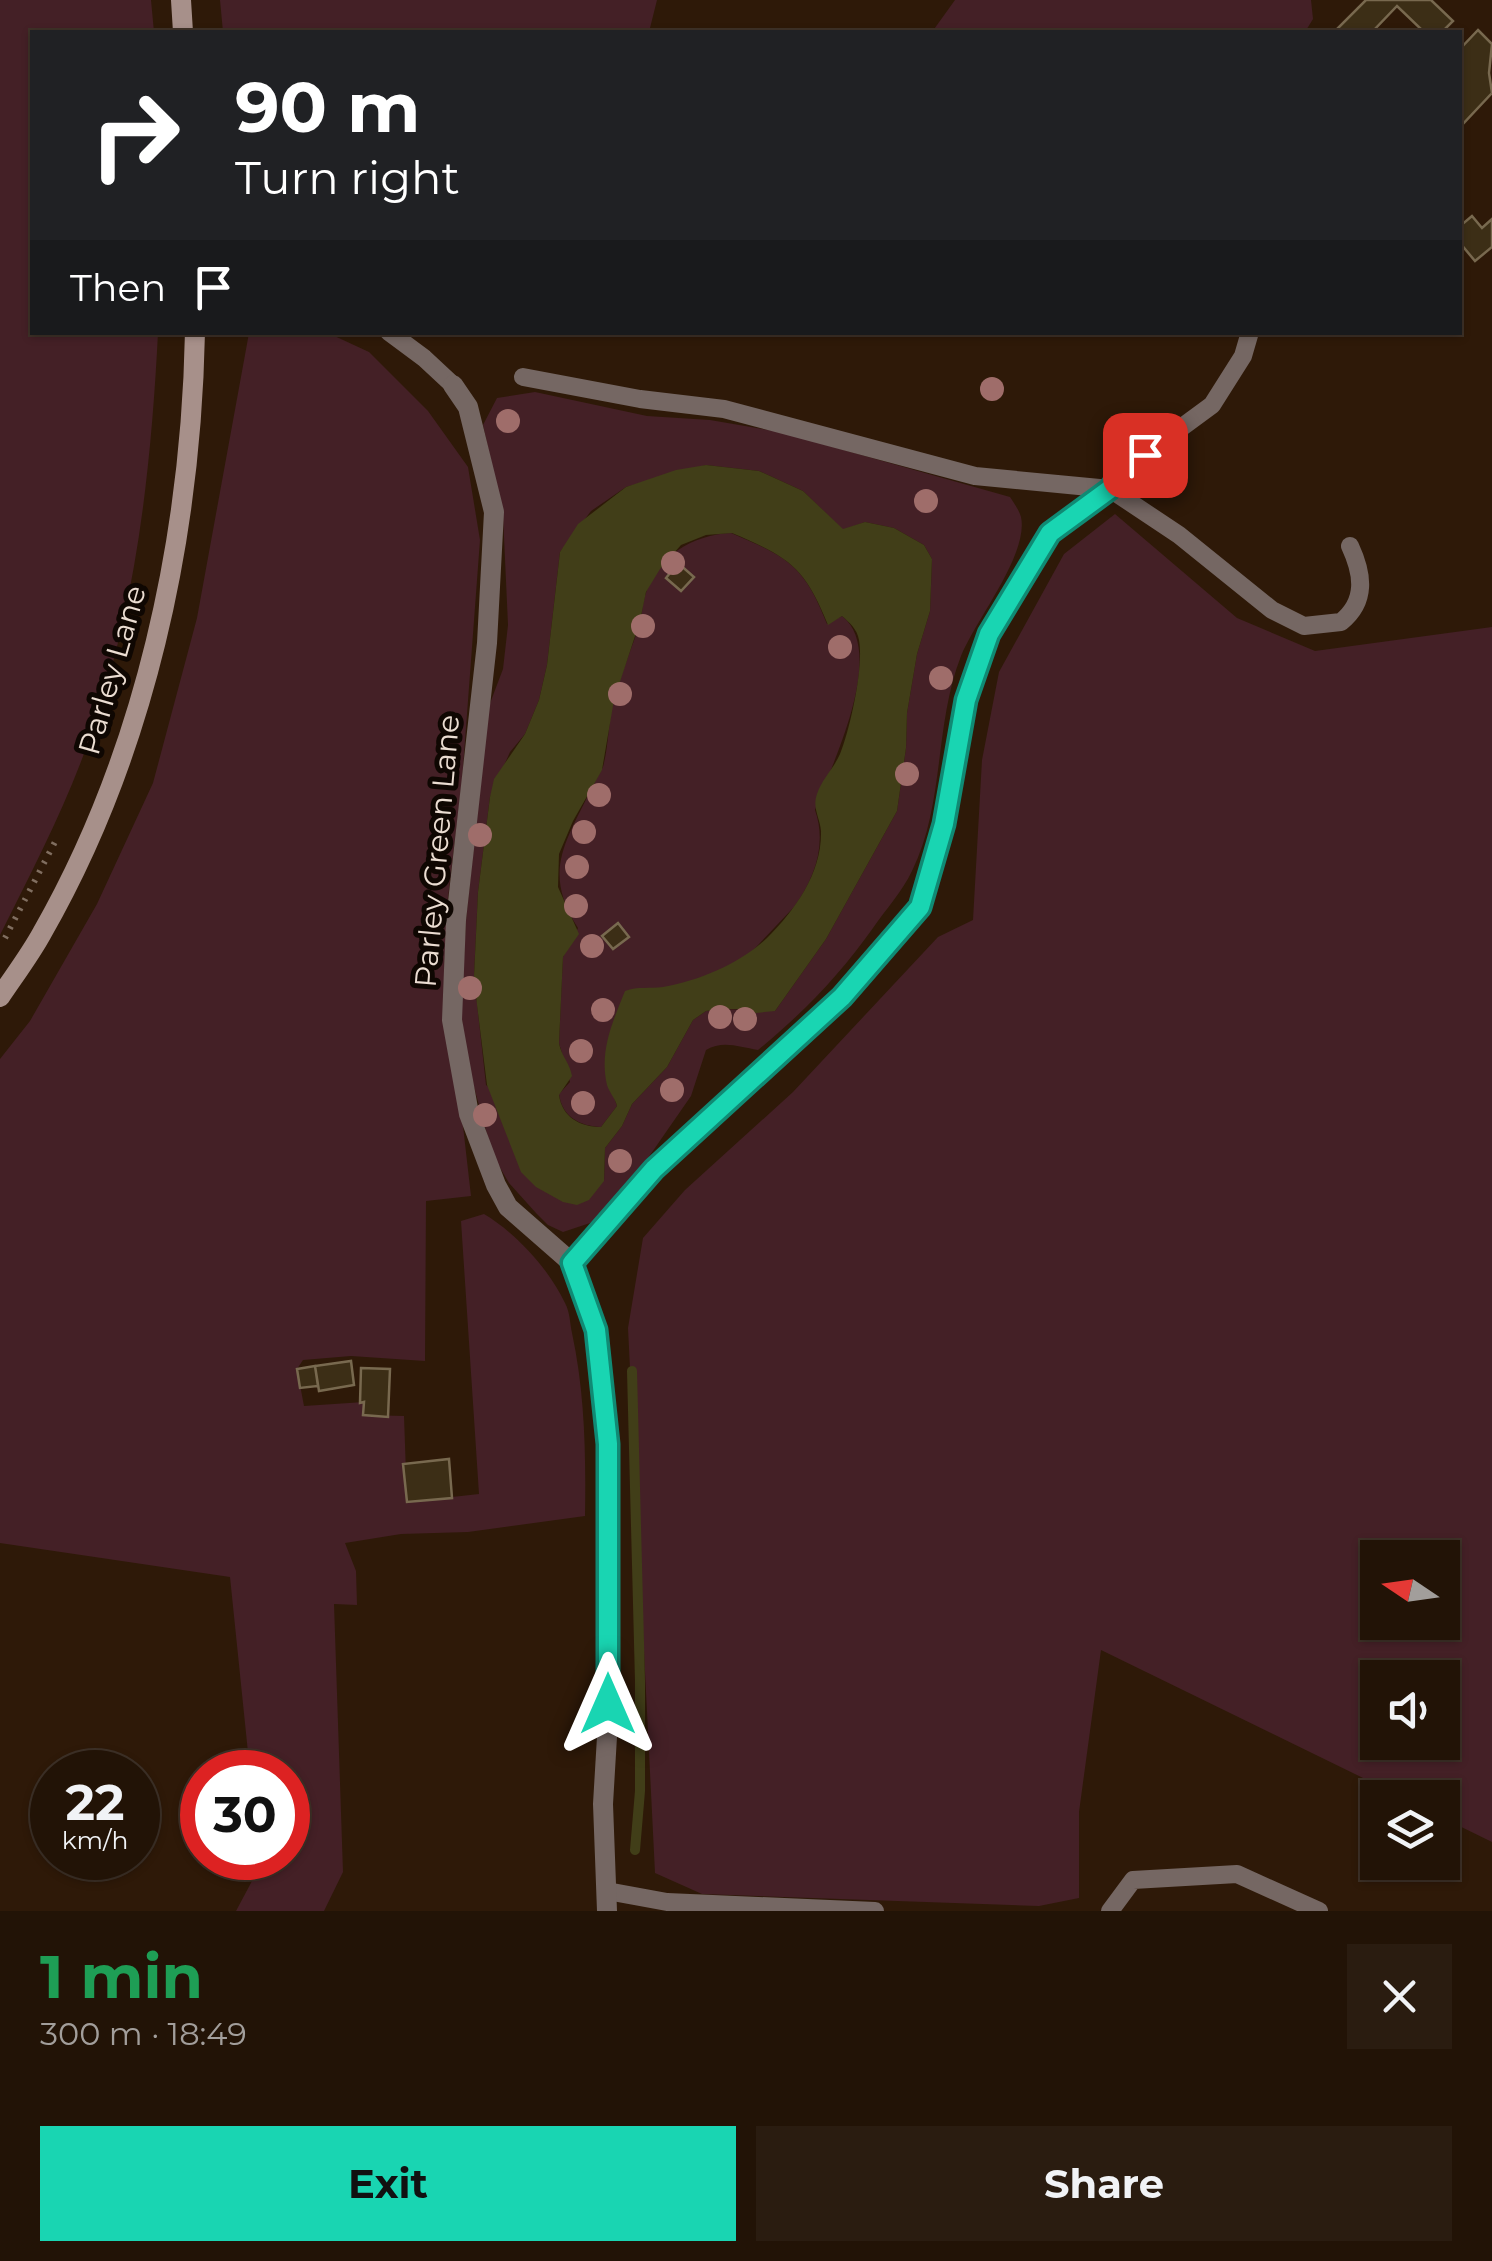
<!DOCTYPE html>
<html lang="en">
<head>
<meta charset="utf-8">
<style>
  :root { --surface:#221306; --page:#2a1c10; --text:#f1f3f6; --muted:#a29e9b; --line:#3f3228; --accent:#19d5b2 }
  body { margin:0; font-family:Montserrat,sans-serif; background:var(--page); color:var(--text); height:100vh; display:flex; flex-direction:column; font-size:38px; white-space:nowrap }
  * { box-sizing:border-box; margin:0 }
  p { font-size:32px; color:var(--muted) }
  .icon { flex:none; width:55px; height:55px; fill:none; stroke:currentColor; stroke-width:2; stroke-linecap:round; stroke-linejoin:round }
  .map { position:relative; height:1911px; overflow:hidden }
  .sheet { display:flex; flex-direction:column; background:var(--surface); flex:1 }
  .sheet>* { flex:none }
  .hud { position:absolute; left:30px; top:30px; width:1432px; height:305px; border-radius:0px; box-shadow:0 2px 8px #0004,0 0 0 2px var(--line); background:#202124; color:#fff; overflow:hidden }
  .needle { width:65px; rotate:283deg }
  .fabs { position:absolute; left:1360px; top:1540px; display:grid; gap:20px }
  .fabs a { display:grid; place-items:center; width:100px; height:100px; border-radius:0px; background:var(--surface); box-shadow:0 2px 8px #0004,0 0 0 2px var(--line); font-size:50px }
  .speed { position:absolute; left:30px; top:1750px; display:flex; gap:20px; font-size:50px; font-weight:700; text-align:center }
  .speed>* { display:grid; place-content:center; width:130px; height:130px; border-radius:50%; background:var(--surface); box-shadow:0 2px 8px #0004,0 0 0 2px var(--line); line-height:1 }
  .speed small { font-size:25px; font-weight:400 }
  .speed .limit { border:15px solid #d22; background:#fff; color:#111 }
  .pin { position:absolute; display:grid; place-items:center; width:85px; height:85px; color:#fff; margin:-42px; border-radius:20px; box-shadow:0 5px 15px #0006 }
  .me { position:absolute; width:110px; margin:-55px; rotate:0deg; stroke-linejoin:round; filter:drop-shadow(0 0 8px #0008) }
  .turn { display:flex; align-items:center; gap:35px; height:210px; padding:0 40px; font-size:45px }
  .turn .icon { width:130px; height:130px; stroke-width:2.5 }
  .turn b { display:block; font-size:70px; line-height:85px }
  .then { display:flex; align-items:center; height:95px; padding:0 40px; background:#0003; gap:20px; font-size:38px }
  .round { display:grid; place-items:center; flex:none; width:105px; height:105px; border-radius:0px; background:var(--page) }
  .head { display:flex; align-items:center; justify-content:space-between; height:170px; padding:0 40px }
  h1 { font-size:60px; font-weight:700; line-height:75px; color:#1e9e55 }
  .action { display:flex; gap:20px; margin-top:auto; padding:20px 40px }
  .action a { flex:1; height:115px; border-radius:0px; background:var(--accent); color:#111; font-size:40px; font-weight:700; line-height:115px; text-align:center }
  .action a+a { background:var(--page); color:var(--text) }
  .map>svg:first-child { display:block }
  .green { fill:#442026; fill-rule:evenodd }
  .water { fill:#413e18; fill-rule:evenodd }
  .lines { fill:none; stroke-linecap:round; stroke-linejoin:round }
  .stream { stroke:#413e18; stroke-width:10 }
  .building { fill:#3c2e16; stroke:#78694f; stroke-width:2.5 }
  .path { stroke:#806e60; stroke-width:6; stroke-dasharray:2.5 8; stroke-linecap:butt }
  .service { stroke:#756763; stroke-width:18 }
  .minor { stroke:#756763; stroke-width:20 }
  .secondary { stroke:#a7908a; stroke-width:20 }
  .tree { fill:#9f6d6a }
  .route-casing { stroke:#108a74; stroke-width:25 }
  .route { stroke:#19d5b2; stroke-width:18 }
  .labels { text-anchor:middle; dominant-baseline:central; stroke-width:10; stroke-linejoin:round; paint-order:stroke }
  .street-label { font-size:30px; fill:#ebddd2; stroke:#0f0702 }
</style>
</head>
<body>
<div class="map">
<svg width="1492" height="1911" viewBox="0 0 1492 1911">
  <rect width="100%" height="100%" fill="#2e1908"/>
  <path class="green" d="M0,0H151L154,32H32V332L158,333C151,470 136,609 89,740C65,808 32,871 0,935Z
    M220,0H657L649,32H223Z
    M955,0H1311L1313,19L1305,32H932Z
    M249,333H328L369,352L428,411L468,467L480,540L462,781L447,906L443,1006L463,1126L471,1196L426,1201L425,1361L351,1356L303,1360L297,1369L304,1406L364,1402V1415L404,1416L407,1502L479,1494L461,1221L484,1214C516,1233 549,1269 565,1303C570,1312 570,1324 572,1333C585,1393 586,1455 585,1516L468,1532L401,1534L345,1543L356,1571L357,1605L334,1604L343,1872L324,1911H236L260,1866L259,1858H288V1772H250L230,1577L0,1543V1059L30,1021L97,904L153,783L197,618Z
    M535,392L647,416L710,420L780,432L1010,497C1014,503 1019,510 1021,517C1029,554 976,619 961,656C934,725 945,804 912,871C902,892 886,909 873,928C840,975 802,1014 758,1050C739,1047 723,1040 706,1050L691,1096L648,1158L593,1222L563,1232L548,1225L536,1213L509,1183L493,1156L469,1069L461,1013L466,920L489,706L503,669L508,625L503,515L483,425L497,398ZM706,465L759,471L803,491L843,530L865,522L894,528L924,545L932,559L930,611L917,654L907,713L906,748L897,811L826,939L775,1011L719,1009L706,1011L693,1020L667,1067L632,1104L622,1126L605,1148L604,1181L486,1085L474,976L478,892L490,797L510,752L525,734L539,700L547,665L560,552L591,511L626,487Z
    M1115,514L1237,618L1315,651L1492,627V1842L1443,1818L1442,1798L1402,1797L1101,1650L1079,1812V1898L1039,1906L702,1894L655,1873L628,1328L643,1238L685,1190L793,1092L938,937L973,920L982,760L999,672L1064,554ZM1378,1558H1442V1622H1378ZM1378,1678H1442V1742H1378Z
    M731,533C788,557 804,565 827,624L842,616C888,652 831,766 815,810C827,844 815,878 794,907L614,1097L617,1106L601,1127C580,1126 562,1117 559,1094L570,1082L559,1043L562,977L563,957L578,928C541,870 567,841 592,787C595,780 600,774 603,767C609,745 608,721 614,699C621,674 631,650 639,626C642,616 642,606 645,596C657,555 693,535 731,533Z"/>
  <path class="water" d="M706,465L759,471L803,491L843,529L865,522L894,528L924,545L932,559L930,611L917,654L907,713L906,748L897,811L826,939L775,1011L756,1013L748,1009H719L706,1011L693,1020L667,1067L632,1104L622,1126L605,1148L604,1181L589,1200L577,1205L563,1202L536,1187L521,1172L487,1085L477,1005L474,976L478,892L490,797L494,779L525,734L539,700L547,665L560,552L578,524L626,487L676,470ZM732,533C788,557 804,565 828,625L842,616C850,623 857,629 859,640C864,667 850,729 840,754C834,768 822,779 817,794C812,808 820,818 821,831C822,873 795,910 767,938C741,963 699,981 663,987C650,989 638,986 625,991C613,1021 599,1051 607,1085C609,1092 615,1098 617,1106L601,1127C580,1127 562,1117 559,1095L572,1076C570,1063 561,1056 559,1043L563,957L579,934L558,887L559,854L573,821L602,770L614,700L640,621L646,592L660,569L681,545L706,535Z"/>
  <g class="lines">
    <path class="stream" d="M632,1371L640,1681V1791L635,1850"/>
  </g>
  <path class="building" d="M1366,0H1431L1453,21L1442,32H1424L1397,6L1372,32H1334Z
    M1478,30L1492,44L1489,73L1492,93L1460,127V49Z
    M1472,216L1482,228L1492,219V247L1475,261L1460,243V226Z
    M678,563L694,577L681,591L666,578Z
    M618,923L629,937L613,949L602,936Z
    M351,1361L354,1385L319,1391L315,1366Z
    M315,1366L318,1386L300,1388L297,1369Z
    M361,1368L390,1369L388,1417L363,1415L364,1402L360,1403Z
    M449,1459L452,1498L407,1502L403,1464Z"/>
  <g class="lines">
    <path class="path" d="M5,938L57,838"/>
    <path class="service" d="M389,332L424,358L453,385
      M523,377L640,399L724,409L975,476L1110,489L1179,535L1272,610L1304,626L1341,622C1367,601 1363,574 1350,546
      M572,1263L655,1169L842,997L921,907L944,825L966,700L989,634L1049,533L1110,489L1125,469L1212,405L1243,356L1250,332
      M607,1891L667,1902L875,1911
      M1110,1911L1133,1880L1237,1874L1319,1911"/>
    <path class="minor" d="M453,385L468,407L494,512L487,643L456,920L452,1020L469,1114L496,1185L508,1207L572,1263L595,1330L608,1444L609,1703L603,1804L607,1911"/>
    <path class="secondary" d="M181,0L183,32
      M0,997C14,976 30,955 42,933C145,753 191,538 195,332"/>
  </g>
  <g class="tree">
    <circle cx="992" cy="389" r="12"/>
    <circle cx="508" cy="421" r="12"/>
    <circle cx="926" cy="501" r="12"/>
    <circle cx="673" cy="563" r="12"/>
    <circle cx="643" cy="626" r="12"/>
    <circle cx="840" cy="647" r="12"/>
    <circle cx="941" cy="678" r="12"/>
    <circle cx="620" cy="694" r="12"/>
    <circle cx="907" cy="774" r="12"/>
    <circle cx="599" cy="795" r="12"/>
    <circle cx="584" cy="832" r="12"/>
    <circle cx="480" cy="835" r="12"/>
    <circle cx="577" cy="867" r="12"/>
    <circle cx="576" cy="906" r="12"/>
    <circle cx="592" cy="946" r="12"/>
    <circle cx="470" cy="988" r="12"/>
    <circle cx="603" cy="1010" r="12"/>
    <circle cx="720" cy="1017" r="12"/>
    <circle cx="745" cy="1019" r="12"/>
    <circle cx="581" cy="1051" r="12"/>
    <circle cx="672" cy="1090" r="12"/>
    <circle cx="583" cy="1103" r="12"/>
    <circle cx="485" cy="1115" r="12"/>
    <circle cx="620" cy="1161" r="12"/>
  </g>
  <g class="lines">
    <g class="route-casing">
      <path id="route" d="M608,1704V1444L596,1330L572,1263L654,1169L842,997L920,907L944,824L966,700L989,634L1050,533L1110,489L1124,469L1145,455"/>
    </g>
    <use href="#route" class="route"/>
  </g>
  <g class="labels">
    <g class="street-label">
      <text transform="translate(112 670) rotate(-74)">Parley Lane</text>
      <text transform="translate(437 851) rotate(-85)">Parley Green Lane</text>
    </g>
  </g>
</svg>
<div class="fabs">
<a><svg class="needle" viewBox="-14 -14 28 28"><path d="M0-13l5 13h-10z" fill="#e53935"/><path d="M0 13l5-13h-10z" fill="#a29e9b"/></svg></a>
<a><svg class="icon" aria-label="sound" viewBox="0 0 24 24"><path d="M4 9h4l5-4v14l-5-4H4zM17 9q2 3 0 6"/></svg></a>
<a><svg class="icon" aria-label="layers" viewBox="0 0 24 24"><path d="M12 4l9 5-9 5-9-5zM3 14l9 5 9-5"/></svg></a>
</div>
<div class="speed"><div>22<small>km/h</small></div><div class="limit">30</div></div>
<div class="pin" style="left:1145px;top:455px;background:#d93025"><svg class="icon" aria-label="arrive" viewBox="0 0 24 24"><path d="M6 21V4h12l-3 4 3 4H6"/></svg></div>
<svg class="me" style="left:608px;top:1704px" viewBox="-20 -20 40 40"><path d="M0-17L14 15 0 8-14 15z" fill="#19d5b2" stroke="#fff" stroke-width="4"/></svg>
<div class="hud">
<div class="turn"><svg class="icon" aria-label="right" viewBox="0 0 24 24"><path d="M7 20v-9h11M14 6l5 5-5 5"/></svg><div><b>90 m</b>Turn right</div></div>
<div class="then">Then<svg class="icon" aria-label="arrive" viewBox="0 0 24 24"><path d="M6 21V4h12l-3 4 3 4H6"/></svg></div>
</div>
</div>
<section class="sheet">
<div class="head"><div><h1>1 min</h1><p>300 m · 18:49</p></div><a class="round"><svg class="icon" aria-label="close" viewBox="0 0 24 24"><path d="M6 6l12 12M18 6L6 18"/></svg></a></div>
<div class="action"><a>Exit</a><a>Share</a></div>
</section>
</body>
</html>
